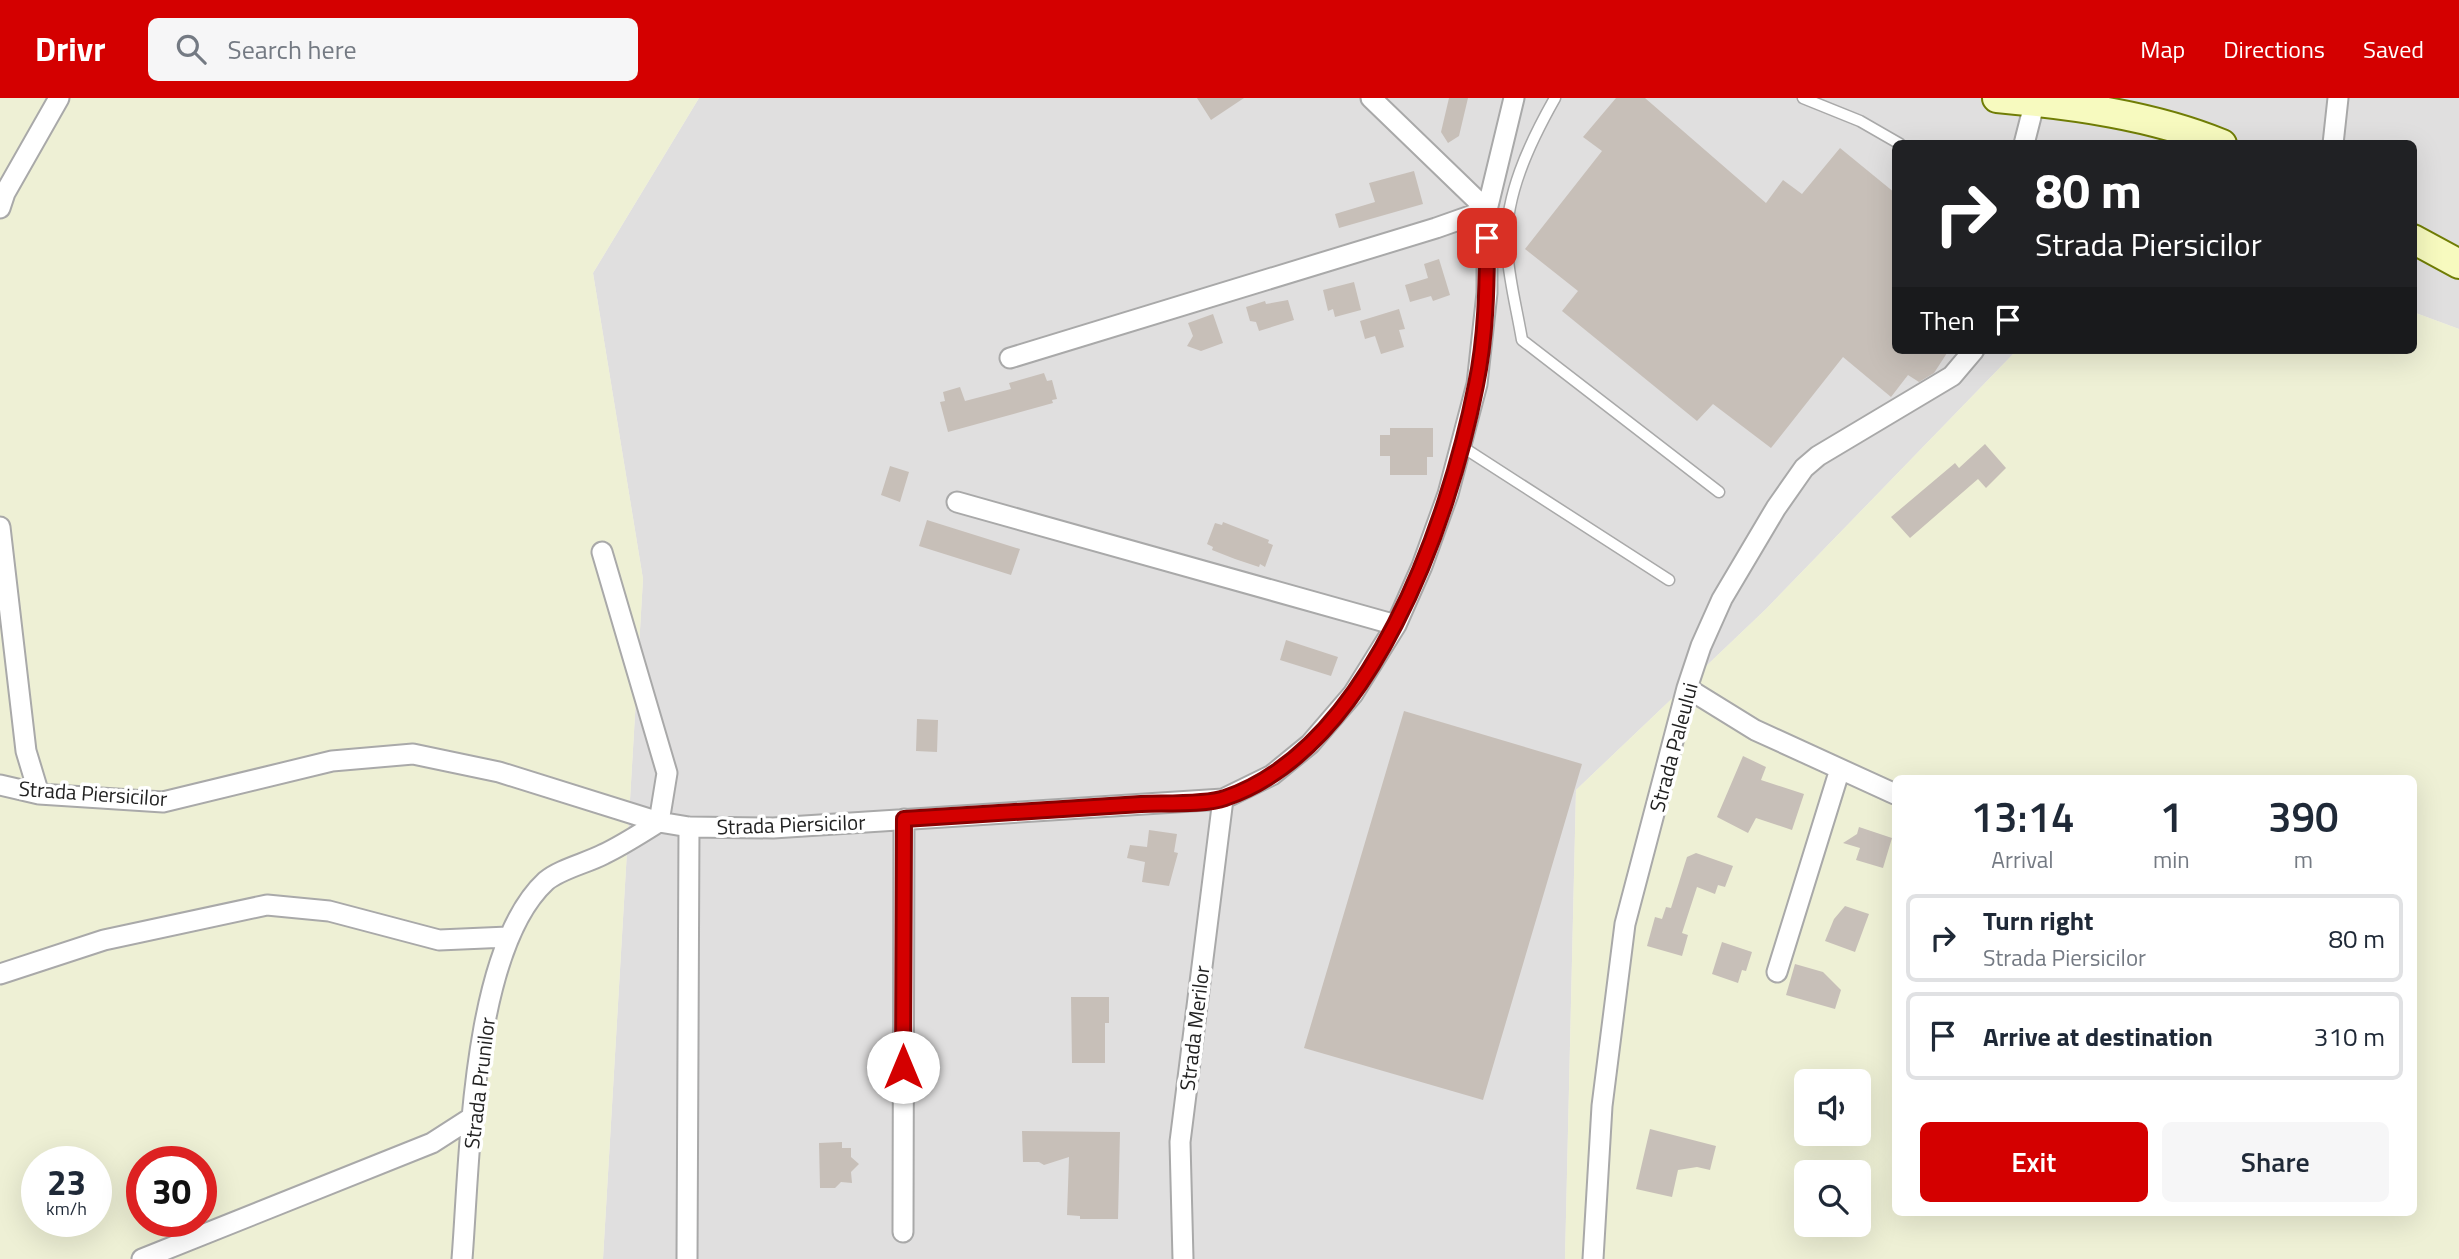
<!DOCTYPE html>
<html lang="en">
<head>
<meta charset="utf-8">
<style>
  :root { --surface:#fff; --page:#f6f6f7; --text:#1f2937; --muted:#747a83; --line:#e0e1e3; --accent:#d40000 }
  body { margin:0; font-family:"Titillium Web",sans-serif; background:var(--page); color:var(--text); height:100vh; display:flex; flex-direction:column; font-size:26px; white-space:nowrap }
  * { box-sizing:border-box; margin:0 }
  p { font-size:23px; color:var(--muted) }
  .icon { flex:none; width:38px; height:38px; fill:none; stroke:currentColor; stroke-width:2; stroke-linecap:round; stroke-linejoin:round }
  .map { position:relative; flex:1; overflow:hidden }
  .side { position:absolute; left:1892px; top:677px; width:525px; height:441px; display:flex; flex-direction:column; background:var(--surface); border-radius:10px; box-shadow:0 7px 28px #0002 }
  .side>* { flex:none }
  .hud { position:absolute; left:1892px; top:42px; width:525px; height:214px; border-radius:10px; box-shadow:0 7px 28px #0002; background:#202124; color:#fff; overflow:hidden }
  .buttons { position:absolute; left:1794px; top:971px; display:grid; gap:14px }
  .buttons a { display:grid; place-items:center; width:77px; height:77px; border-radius:10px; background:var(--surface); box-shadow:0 7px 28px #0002; font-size:35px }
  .speed { position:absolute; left:21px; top:1048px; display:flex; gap:14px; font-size:35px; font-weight:700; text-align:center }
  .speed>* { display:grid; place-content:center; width:91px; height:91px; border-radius:50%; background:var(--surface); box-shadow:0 7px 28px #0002; line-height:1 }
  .speed small { font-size:18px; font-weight:400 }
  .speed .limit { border:10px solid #d22; background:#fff; color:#111 }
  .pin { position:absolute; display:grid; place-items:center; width:60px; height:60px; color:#fff; margin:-30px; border-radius:14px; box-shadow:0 4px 10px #0006 }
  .me { position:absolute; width:77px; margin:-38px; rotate:0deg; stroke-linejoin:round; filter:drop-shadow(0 0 5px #0008) }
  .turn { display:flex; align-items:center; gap:24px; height:147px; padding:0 28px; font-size:32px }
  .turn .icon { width:91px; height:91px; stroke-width:2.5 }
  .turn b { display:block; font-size:49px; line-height:60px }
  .then { display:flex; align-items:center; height:66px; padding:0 28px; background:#0003; gap:14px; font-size:26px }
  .eta { display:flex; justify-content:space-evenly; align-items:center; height:119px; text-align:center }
  .eta b { font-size:42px; font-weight:600; line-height:49px }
  .action { display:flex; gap:14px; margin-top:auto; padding:14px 28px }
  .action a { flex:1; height:80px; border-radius:10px; background:var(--accent); color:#fff; font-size:28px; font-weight:600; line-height:80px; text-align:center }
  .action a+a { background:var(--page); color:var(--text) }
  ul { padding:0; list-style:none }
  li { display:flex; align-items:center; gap:21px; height:88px; margin:0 14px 10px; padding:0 14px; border:4px solid var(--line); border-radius:10px }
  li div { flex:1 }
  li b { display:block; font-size:26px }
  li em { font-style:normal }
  header { display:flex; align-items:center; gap:42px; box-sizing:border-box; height:98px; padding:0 35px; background:var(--accent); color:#fff }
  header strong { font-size:33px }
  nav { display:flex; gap:38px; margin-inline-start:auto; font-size:24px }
  .search { width:490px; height:63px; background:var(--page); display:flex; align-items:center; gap:18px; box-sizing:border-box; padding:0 24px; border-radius:10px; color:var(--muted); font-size:26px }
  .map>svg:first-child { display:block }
  .residential { fill:#e0dfdf }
  .farmland { fill:#eef0d5; fill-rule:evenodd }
  .building { fill:#c7bfb8 }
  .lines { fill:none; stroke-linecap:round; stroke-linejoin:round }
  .service-casing { stroke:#a9a9a9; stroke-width:13 }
  .minor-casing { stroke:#a9a9a9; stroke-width:23 }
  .secondary-casing { stroke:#707d05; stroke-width:32 }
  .service { stroke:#fff; stroke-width:10 }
  .minor { stroke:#fff; stroke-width:19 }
  .secondary { stroke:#f7fabf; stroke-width:28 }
  .route-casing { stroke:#8a0000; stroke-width:18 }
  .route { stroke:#d40000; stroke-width:12 }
  .labels { text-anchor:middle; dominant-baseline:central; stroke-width:7; stroke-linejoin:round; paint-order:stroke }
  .street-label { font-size:21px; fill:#222; stroke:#fff }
</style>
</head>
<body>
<header>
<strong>Drivr</strong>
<div class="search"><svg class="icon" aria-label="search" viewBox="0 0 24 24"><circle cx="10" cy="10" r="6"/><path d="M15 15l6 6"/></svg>Search here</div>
<nav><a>Map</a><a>Directions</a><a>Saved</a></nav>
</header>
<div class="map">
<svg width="2459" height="1161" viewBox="0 0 2459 1161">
  <rect width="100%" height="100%" fill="#f2efe9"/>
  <path class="residential" d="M699,0H2459V231L2413,214V46H1895V252H2017L1766,511L1576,692L1565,1161H603L643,481L593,175Z"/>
  <path class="farmland" d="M0,0H699L593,175L643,481L603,1161H0ZM37,1064H96V1124H37ZM142,1064H201V1124H142Z
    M2413,214L2459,231V1161H1565L1576,692L1766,511L2017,252H2413ZM1895,681H2413V1115H1895ZM1806,984H1858V1036H1806ZM1806,1074H1858V1127H1806Z"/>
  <path class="building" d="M1197,0H1244L1211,22Z
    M1449,0H1468L1459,38L1448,45L1441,34Z
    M1616,0H1645L1766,105L1783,82L1802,96L1840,50L1895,95V252H1949L1934,275L1919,284L1908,277L1891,299L1843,259L1771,350L1713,306L1697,323L1562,213L1578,193L1525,151L1602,53L1583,39Z
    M1414,73L1423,106L1339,130L1335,116L1375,104L1369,85Z
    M1439,161L1450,197L1433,203L1431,198L1410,204L1405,187L1428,180L1424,166Z
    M1354,184L1361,212L1335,219L1333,211L1328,213L1323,192Z
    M1288,202L1294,222L1259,233L1256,224L1250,223L1246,209L1265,203L1266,206Z
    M1399,211L1405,231L1399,232L1404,249L1381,256L1375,238L1365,241L1360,223Z
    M1213,216L1223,245L1201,253L1187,248L1193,238L1188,225Z
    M1044,275L1047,283L1052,282L1057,301L1052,302L1053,305L948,334L940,304L945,303L943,294L960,289L965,303L1011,291L1009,285Z
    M1390,330H1433V359H1427V377H1390V358H1380V337H1390Z
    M1985,346L2006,370L1986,390L1978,381L1910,440L1891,419L1955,365L1959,370Z
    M890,368L909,374L900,404L881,397Z
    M927,422L1020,451L1011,477L919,448Z
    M1223,424L1269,442L1268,445L1273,447L1265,469L1260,466L1259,469L1235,461L1212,452L1213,449L1207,446L1215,425L1222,427Z
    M1286,542L1338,559L1331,578L1280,562Z
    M1404,613L1582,666L1483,1002L1304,950Z
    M917,621L938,622L937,654L916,653Z
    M1743,658L1766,669L1761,682L1804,696L1792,732L1756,720L1748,735L1717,719Z
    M1859,729L1892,740L1883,770L1856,762L1860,750L1843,745L1857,736Z
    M1149,732L1177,736L1174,754L1178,755L1169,788L1142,784L1145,764L1127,760L1130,747L1147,749Z
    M1696,755L1733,768L1725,789L1718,787L1715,796L1697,789L1682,835L1688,837L1682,858L1647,848L1655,819L1662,821L1666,809L1671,810L1687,759Z
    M1845,808L1869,816L1855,854L1825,843L1834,821Z
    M1722,844L1752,854L1746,873L1742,872L1738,885L1712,876Z
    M1795,866L1823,874L1841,892L1835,911L1786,897Z
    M1071,899H1109V925H1105V965H1072Z
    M1650,1031L1716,1048L1710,1072L1697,1069L1678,1072L1672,1099L1636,1091Z
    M1022,1033L1120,1034L1118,1121H1080V1118L1067,1117L1069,1059L1044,1067L1039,1064H1023Z
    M842,1044V1050H851V1059L859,1066L851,1074L852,1085L841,1084L835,1090H820L819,1045Z"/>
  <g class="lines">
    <g class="service-casing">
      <path id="service" d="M1555,0C1530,44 1503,100 1507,152C1509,182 1517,212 1522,242L1719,394
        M1803,0L1860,23L1900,46
        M1461,348L1669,482"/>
    </g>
    <g class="minor-casing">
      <path id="minor" d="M2024,46L2035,3
        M2333,46L2338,0
        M0,110L5,95L59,0
        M1010,260L1436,130L1487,112L1371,0
        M957,404L1396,527
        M0,429L26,653L39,696
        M1687,590L1755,632L1895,696
        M0,687L39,696L163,704L332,663L413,656L499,674L659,724L689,729L773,730L1223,701L1272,677L1310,646L1353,596L1396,527L1422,468L1448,396L1477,286L1487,195V112L1514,0
        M1777,874L1840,671
        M0,876L104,842L267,807L329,813L439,842L508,839
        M903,1134L904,721
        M142,1161L432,1045L474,1018
        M462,1161C470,1062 471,852 546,783C560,771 587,765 604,756C623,747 641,735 659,724L667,675L602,454
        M687,1161L689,729
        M1183,1161L1180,1044L1223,701
        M1593,1161L1602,1008L1625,826L1687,590L1701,548L1722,501L1776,410L1804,370L1818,358L1952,278L1974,252"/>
    </g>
    <g class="secondary-casing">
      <path id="secondary" d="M1997,0C2073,7 2151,17 2222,46
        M2413,141L2459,166"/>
    </g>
    <use href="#service" class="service"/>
    <use href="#minor" class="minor"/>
    <use href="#secondary" class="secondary"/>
  </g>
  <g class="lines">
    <g class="route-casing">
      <path id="route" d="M903,969L904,721C983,716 1062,711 1141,706C1163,705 1206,707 1225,700C1371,650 1449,424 1476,287C1486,239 1487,188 1487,140"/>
    </g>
    <use href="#route" class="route"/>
  </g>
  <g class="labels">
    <g class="street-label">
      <text transform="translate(1673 649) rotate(-75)">Strada Paleului</text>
      <text transform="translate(93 695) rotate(4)">Strada Piersicilor</text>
      <text transform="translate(791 726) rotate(-2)">Strada Piersicilor</text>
      <text transform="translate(1194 930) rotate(-83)">Strada Merilor</text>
      <text transform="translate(479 985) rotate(-83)">Strada Prunilor</text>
    </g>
  </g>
</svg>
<div class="buttons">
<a><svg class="icon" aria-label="sound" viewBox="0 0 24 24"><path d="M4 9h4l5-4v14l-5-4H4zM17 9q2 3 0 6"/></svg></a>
<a><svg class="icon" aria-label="search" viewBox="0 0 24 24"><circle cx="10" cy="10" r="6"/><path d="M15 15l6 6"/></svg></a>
</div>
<div class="speed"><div>23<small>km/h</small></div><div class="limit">30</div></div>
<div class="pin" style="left:1487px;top:140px;background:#d93025"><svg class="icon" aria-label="arrive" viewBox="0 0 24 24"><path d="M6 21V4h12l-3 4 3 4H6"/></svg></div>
<svg class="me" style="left:903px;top:969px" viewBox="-20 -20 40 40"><circle r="19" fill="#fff"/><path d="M0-13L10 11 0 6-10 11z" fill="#d40000"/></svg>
<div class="hud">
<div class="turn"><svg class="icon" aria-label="right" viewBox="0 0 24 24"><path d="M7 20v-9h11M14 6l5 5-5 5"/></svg><div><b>80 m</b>Strada Piersicilor</div></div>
<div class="then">Then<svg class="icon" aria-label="arrive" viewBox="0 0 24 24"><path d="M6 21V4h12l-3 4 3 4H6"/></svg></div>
</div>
<section class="side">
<div class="eta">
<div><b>13:14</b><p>Arrival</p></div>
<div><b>1</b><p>min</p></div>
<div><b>390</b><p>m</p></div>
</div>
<ul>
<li><svg class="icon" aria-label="right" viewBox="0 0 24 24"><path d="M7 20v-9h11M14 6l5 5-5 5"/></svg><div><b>Turn right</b><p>Strada Piersicilor</p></div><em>80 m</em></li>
<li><svg class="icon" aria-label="arrive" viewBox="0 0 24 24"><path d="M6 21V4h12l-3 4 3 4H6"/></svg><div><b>Arrive at destination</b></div><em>310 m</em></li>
</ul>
<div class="action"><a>Exit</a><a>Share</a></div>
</section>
</div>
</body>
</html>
